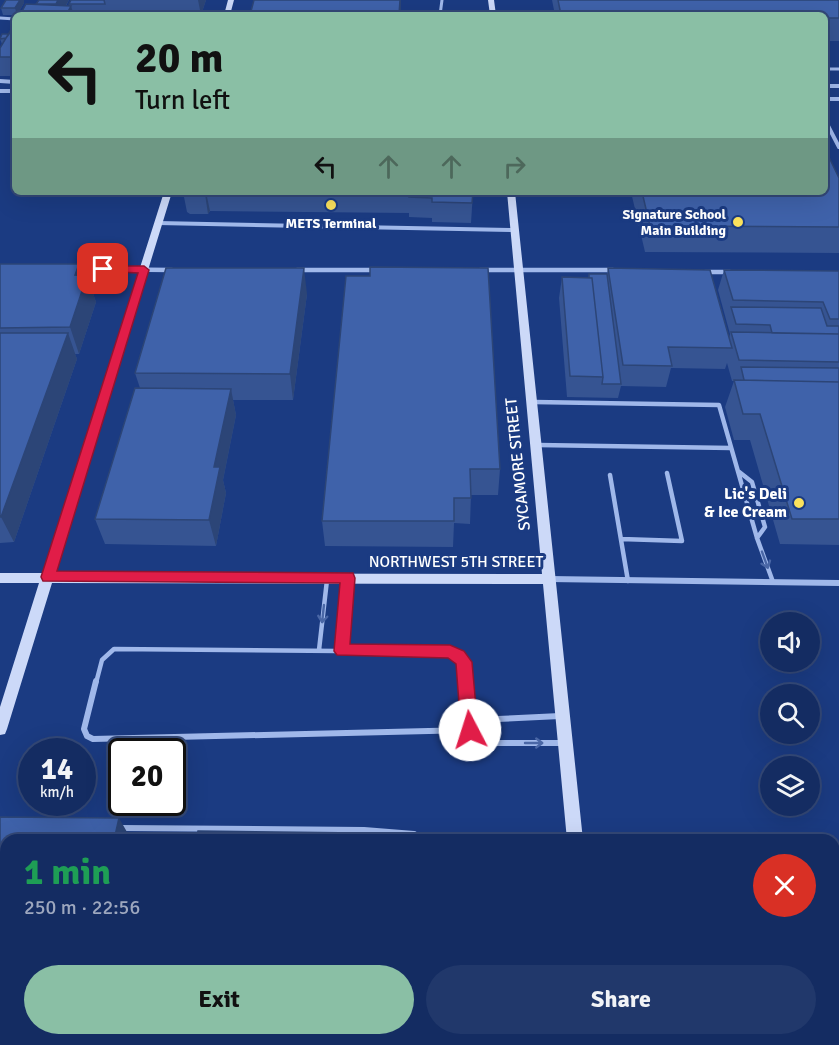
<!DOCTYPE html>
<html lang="en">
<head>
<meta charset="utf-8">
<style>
  :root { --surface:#142c62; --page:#21386b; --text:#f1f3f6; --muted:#9da7be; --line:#334877; --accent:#8abfa5 }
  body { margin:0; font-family:Signika,sans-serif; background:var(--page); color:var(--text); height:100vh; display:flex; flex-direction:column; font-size:22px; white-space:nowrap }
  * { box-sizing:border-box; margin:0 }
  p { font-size:20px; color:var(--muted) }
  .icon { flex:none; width:33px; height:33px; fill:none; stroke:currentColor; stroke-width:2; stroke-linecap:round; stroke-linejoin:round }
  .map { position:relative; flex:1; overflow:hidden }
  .panel { position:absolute; left:0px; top:834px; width:840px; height:212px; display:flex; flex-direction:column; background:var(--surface); border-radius:18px 18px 0 0; box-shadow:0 6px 24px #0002,0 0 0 2px var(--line) }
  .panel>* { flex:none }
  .top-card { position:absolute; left:12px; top:12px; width:816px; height:183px; border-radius:9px; box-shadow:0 6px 24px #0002,0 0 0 2px var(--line); background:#8abfa5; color:#111; overflow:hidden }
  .buttons { position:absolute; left:760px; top:612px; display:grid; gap:12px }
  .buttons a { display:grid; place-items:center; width:60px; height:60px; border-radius:50%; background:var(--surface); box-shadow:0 6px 24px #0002,0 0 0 2px var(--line); font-size:30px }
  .speed { position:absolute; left:18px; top:738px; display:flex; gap:12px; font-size:30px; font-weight:700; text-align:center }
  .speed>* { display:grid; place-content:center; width:78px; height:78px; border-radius:50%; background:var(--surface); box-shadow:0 6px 24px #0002,0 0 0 2px var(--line); line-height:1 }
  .speed small { font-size:15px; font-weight:400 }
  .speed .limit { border:3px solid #111; border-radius:9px; background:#fff; color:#111 }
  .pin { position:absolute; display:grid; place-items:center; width:51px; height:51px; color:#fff; margin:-26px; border-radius:12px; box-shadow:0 3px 9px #0006 }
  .me { position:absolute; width:66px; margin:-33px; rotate:355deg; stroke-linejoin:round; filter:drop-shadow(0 0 4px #0008) }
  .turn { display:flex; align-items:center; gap:21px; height:126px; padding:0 24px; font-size:27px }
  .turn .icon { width:78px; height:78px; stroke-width:2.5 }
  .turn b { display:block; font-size:42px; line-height:51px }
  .lanes { display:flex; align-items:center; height:57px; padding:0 24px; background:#0003; justify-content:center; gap:30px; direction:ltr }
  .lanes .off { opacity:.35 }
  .round { display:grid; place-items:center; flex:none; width:63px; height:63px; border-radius:32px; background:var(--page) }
  .headline { display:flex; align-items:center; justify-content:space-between; height:102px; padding:0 24px }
  h1 { font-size:36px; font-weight:700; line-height:45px; color:#1e9e55 }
  .cta { display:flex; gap:12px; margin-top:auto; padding:12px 24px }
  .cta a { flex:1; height:69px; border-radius:36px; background:var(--accent); color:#111; font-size:24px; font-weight:700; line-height:69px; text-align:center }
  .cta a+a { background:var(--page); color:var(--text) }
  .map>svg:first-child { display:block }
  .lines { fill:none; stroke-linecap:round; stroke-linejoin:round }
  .service-far3 { stroke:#a0b8ea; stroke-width:3 }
  .service-far2 { stroke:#a0b8ea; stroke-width:4 }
  .service-far1 { stroke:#a0b8ea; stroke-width:4.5 }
  .service { stroke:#a0b8ea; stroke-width:6 }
  .minor-far2 { stroke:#a0b8ea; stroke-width:4 }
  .minor-far1 { stroke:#a0b8ea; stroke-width:4.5 }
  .minor { stroke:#a0b8ea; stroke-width:6 }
  .secondary { fill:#ccd9f8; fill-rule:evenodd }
  .wall { fill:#365492 }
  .shaded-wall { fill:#2c4577 }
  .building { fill:#3f62aa; stroke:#2c4577; stroke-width:1.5 }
  .oneway { stroke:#4a67a6 }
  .route { fill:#e11d48; stroke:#92132f; stroke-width:1.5 }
  .poi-dot { fill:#fbe25d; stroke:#1b3b82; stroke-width:2 }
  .labels { text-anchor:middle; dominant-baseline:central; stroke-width:6; stroke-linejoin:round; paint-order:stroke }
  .far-poi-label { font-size:14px; font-weight:bold; fill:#fff; stroke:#1b3b82; text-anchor:end }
  .street-label { font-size:16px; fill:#fff; stroke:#1b3b82 }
  .poi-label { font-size:16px; font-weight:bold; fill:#fff; stroke:#1b3b82; text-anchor:end }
</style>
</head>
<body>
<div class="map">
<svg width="839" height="1045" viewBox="0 0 839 1045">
  <rect width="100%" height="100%" fill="#1b3b82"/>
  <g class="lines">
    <path class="service-far3" d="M440,15L442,0
      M0,18L15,19
      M825,69H839"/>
    <path class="service-far2" d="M158,223L514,230"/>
    <path class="service-far1" d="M534,402L719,405L757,538L773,582
      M538,445L731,448
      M738,471L752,482L765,527L757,538
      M610,475L628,581
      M621,539L682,541L667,473
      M319,650L327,580
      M342,651L348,578
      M96,683L102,660L114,649L450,652L464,662L466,683"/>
    <path class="service" d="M96,681L84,729L87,736L93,739L470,730L466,681
      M560,716L497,719L470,730L491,743H563
      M120,828L364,830L414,834"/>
    <path class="minor-far2" d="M0,81L15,82
      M825,86H839
      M0,91H15
      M825,99H839
      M825,120L839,147"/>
    <path class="minor-far1" d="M75,269L172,270
      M297,270H376
      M480,270H613
      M705,272H730"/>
    <path class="minor" d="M549,579L839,583"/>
    <path class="secondary" d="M228,0H234L230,15H224Z
      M488,0H494L496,15H490Z
      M164,192H172L55,573L542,574L507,192H515L583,840H567L543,584L52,583L7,729L5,734L0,735V707L39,583H0V573H43Z
      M587,1040H604L606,1045H588Z"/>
  </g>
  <path class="wall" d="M39,0H69L66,6H69V4L71,0H206L201,15H20L36,5Z
    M552,0H839V41H825V15H555Z
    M24,3L17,15H3L1,8Z
    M15,23V76H0V48L2,44L0,39L9,34Z
    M839,178V253L645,252L631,192H825Z
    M183,192H473L471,223L432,222V218L409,217V213L210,211L208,214H190L187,212Z
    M0,264H79L83,275L87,276L96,302L79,354H75L77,359L14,542L0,543Z
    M608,268L729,338L730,334L718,290L724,270L839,271V545L780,544L750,440H734L725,407L734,381H732L727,363L725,369L671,368L666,387L621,386L618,398L567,397L559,298L562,277L588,278L589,274H607Z
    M346,276L500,469L498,495H471L470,524L454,523L453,547L325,546L322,521Z
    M307,294L293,400H233L236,415L223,480L226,493L216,546L105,544L95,519L140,388L135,373Z"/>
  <path class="shaded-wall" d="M20,0H24V3L17,15L15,8Z
    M58,0H69L60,15H59L56,4Z
    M198,0H206L201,15Z
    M400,0H401V15H399Z
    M71,6L74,15H66Z
    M206,192L210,211L208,214L205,194Z
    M79,264L85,282L87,276L96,302L79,354L70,327L75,275Z
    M304,268L307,294L293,400L290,374Z
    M68,333L77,359L14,542L1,517Z
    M231,389L236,415L223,480L226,493L216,546L209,520L214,467Z
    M119,818L131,839L130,840H114Z
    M69,1040H87L86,1045H68Z"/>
  <path class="building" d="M6,0H20L15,8H1Z
    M39,0H58L56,4H36Z
    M71,0H104L105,4H69Z
    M254,0H400L399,15H250Z
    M558,0H839V18H825V15H561Z
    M26,4L71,6L66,15H20Z
    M15,23V57H0V48Z
    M2,34H9L6,38L0,39Z
    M825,149L839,178V227L650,226L642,192H791L792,196H807L805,192H825Z
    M183,192H206L205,194H186Z
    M349,192H473L472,203L432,202V198L409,197L410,192Z
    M0,264H79L75,275L87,276L70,327L0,328Z
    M370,267L488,268L500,469H470L471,498H454V521H322L346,276H370Z
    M166,268H304L290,374L135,373Z
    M608,268L710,270L732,348L668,347L672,366L623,365Z
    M724,270L839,271V319H830L823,302L733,300Z
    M589,274H607L621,384H602L603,377L592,278H589Z
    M562,277L592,278L603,377L570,376Z
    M731,307L821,308L827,326H839V334L772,333L770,325L736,324Z
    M731,332L839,334V362L739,360Z
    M0,333H68L1,517H0Z
    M741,367L839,368V382L744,380Z
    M734,380L839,382V519H792L760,414H743Z
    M135,388L231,389L214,467H220L209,520L95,519Z
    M0,817L119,818L114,840H6V1040H69L68,1045H0Z
    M198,831L525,835V840H196Z
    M111,1040H536V1045H110Z"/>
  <defs><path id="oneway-shaft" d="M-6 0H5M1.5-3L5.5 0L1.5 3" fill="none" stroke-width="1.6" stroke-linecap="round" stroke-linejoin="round" transform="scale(1.5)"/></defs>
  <g class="oneway">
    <use href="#oneway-shaft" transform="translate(765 560) rotate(70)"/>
    <use href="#oneway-shaft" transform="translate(323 614) rotate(96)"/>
    <use href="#oneway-shaft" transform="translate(534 743)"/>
  </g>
  <path class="route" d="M103,266H144L149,270L57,571L353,573L355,578L350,644L450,645L464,651L472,662L478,730L475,735L470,737L464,735L461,730L456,664L448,658L337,655L334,651L340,583L43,581L41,577L138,273L99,271V267Z"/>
  <g class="poi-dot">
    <circle cx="331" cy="205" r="6"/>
    <circle cx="738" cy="222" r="6"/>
    <circle cx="799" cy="503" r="6"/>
  </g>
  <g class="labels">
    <g class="far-poi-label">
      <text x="726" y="214">Signature School<tspan x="726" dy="16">Main Building</tspan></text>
      <text x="331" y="223" text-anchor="middle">METS Terminal</text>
    </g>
    <g class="street-label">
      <text transform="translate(518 464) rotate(-96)">SYCAMORE STREET</text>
      <text x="456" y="562">NORTHWEST 5TH STREET</text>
    </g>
    <g class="poi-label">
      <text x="787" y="494">Lic's Deli<tspan x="787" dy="18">&amp; Ice Cream</tspan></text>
    </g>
  </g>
</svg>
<div class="buttons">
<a><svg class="icon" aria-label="sound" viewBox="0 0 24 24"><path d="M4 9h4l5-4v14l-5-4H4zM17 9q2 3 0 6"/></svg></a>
<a><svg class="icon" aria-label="search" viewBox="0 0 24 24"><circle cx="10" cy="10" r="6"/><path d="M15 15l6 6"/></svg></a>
<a><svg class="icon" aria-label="layers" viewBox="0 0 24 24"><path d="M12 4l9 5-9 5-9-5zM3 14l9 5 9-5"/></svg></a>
</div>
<div class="speed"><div>14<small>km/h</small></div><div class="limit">20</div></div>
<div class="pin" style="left:103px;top:269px;background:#d93025"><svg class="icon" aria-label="arrive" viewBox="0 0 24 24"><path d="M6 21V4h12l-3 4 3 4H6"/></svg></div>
<svg class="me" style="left:470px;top:730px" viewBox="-20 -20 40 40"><circle r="19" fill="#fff"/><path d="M0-13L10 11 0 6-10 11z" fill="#e11d48"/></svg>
<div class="top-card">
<div class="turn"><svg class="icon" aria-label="left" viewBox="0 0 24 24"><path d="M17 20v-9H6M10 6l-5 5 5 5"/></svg><div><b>20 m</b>Turn left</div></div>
<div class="lanes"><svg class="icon" aria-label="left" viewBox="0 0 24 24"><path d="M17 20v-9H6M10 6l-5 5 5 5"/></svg><svg class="icon off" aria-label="ahead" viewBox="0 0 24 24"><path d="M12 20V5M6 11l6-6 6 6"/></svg><svg class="icon off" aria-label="ahead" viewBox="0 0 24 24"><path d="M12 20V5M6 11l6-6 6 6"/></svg><svg class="icon off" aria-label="right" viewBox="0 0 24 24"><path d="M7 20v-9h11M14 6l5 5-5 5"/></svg></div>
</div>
<section class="panel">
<div class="headline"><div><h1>1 min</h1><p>250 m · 22:56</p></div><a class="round" style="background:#d93025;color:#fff"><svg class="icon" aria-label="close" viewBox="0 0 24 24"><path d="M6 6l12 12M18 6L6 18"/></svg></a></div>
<div class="cta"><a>Exit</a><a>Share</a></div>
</section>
</div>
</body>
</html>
